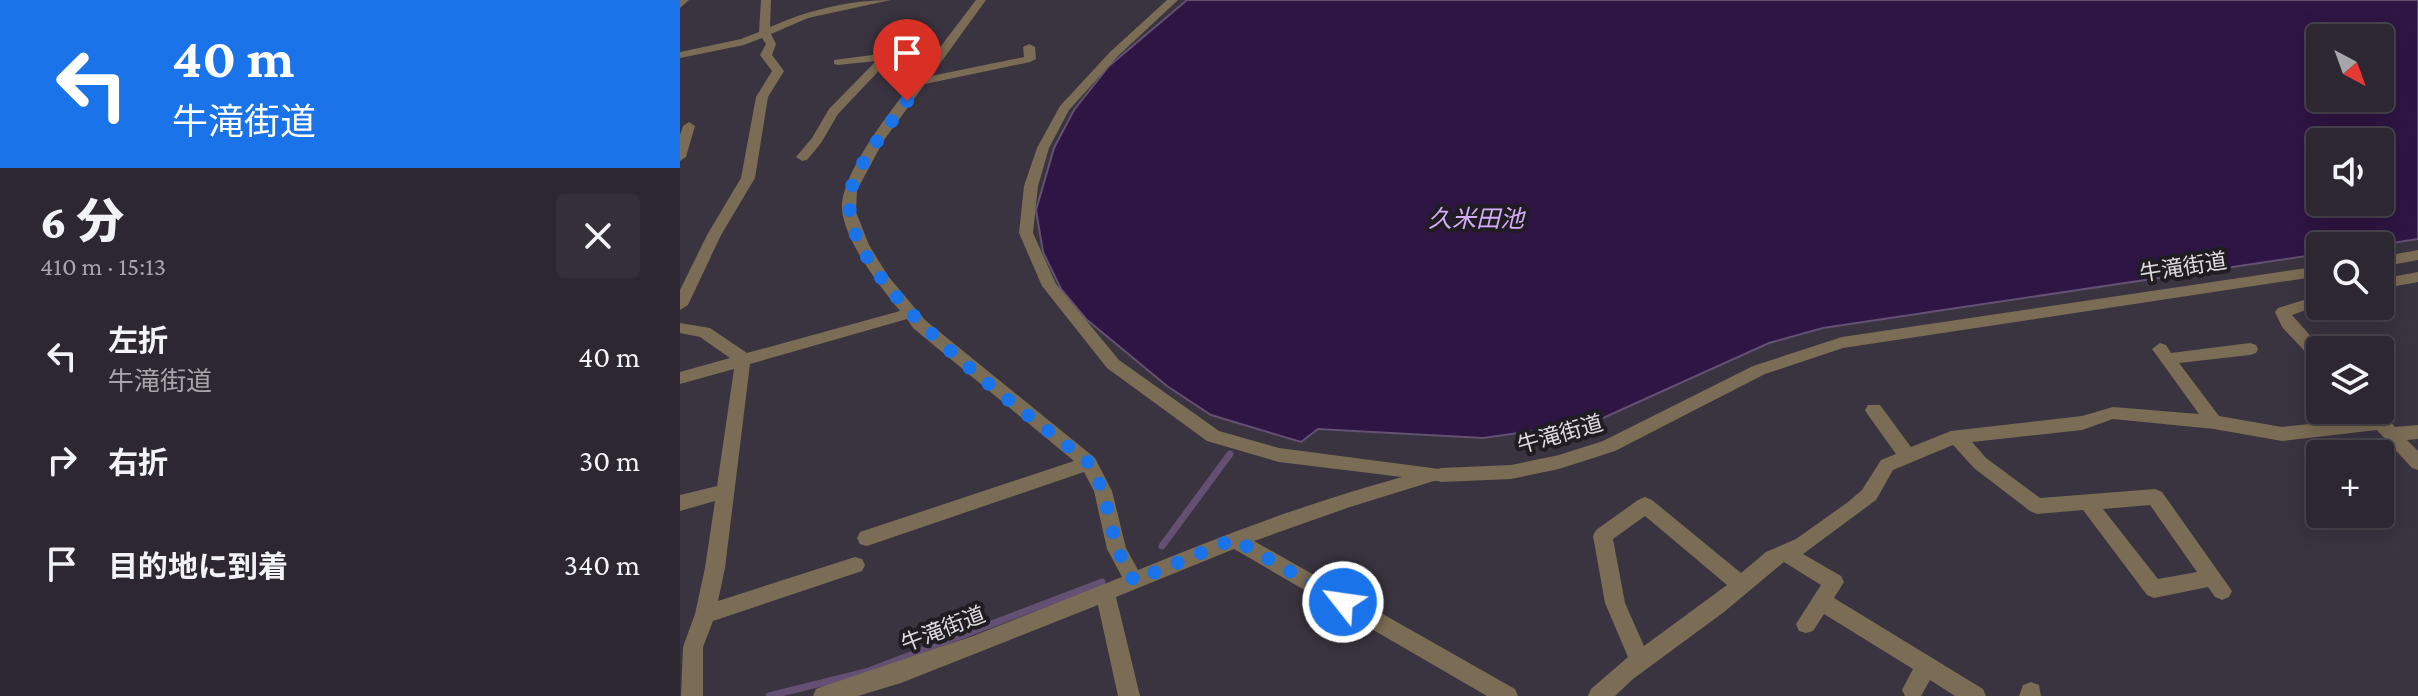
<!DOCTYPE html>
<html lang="ja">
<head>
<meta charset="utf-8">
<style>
  :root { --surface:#2c2730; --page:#342f38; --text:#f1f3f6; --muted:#a6a5ab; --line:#48444c }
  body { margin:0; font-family:"Crimson Pro","Noto Sans JP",serif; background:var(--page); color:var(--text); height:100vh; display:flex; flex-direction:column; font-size:30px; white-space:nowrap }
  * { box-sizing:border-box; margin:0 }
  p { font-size:26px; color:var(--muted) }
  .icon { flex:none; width:44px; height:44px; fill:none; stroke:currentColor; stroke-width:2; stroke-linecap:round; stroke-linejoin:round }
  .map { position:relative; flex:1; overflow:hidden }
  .details { display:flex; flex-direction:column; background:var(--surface); width:680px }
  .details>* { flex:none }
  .top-card { background:#1a73e8; color:#fff; overflow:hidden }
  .needle { width:52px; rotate:139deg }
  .buttons { position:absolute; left:1626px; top:24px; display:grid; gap:16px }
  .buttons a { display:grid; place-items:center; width:88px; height:88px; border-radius:8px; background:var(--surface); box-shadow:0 4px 20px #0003,0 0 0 2px var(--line); font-size:40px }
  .pin { position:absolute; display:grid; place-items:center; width:68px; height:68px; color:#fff; margin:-82px -34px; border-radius:50% 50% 50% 0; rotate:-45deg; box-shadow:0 0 8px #0007 }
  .pin .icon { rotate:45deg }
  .me { position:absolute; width:88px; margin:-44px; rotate:300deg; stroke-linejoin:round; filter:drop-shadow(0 0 6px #0008) }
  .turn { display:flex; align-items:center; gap:28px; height:168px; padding:0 40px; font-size:36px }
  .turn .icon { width:104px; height:104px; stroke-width:2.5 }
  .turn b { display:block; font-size:56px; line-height:68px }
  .round { display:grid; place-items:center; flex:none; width:84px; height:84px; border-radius:8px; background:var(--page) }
  .head { display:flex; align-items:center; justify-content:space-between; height:136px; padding:0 40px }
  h1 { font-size:48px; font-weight:800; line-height:60px }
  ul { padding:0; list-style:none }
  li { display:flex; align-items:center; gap:24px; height:104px; padding:0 40px }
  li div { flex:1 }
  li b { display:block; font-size:30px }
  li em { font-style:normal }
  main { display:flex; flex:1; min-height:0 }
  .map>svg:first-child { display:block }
  .water { fill:#2f1544; stroke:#645073; stroke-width:2; fill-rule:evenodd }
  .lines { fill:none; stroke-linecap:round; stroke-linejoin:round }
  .stream { stroke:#645073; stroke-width:7 }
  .minor { fill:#7b6c55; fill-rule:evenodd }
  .tertiary { fill:#7b6c55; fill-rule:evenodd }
  .route { stroke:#1a73e8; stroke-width:14; stroke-dasharray:0 25.2 }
  .labels { text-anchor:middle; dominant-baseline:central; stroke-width:8; stroke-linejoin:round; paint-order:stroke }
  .street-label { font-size:22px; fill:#dedae2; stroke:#201d22 }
  .water-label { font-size:24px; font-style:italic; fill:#d4acfc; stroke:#201d22 }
</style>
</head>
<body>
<main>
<section class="details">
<div class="top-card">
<div class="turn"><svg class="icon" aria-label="left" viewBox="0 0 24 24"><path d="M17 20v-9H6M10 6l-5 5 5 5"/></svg><div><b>40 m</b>牛滝街道</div></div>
</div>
<div class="head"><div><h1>6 分</h1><p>410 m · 15:13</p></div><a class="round"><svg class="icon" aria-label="close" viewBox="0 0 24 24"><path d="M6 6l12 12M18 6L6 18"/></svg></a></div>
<ul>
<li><svg class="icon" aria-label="left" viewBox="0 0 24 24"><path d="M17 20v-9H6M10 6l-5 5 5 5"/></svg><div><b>左折</b><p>牛滝街道</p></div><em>40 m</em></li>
<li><svg class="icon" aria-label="right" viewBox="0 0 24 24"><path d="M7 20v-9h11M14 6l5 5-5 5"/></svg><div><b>右折</b></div><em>30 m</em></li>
<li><svg class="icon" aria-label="arrive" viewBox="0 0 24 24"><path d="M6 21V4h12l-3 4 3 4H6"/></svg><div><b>目的地に到着</b></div><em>340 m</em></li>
</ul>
</section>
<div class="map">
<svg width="1738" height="696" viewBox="0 0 1738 696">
  <rect width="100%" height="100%" fill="#3a3440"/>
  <path class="water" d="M507,0H1738V239L1693,246H1640V254L1143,328L1089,343L912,423L803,438L638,429L621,442L531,415L487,386L406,319L381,289L363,252L356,210L374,148L394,110L429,66ZM1640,38H1700V98H1640ZM1640,142H1700V202H1640Z"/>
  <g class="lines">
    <path class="stream" d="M482,546L550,454
      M89,696L186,672L422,582"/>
    <path class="minor" d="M0,0H9L0,8Z
      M81,0H91L90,27C128,10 169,0 211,0L128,18L91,34L96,44L92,55L104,71L88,97L75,178L41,235L8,305L0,310V290L27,235L61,178L76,97L92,71L80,55L86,44L82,38L64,45L0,58V52L61,39L79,32Z
      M296,0H306L251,76L344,57L343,47L349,44L355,47L356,59L350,62L245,84L204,140L177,190L176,212L189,245L208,276L245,320L415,458L432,491L446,548L458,570C545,534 631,502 722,477L599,462L527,441L427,368L362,286L339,233L344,186L357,148L380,106L430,52L487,0H498L438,56L389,110L369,148L358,186L353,233L376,284L439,360L539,431L599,448L767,470L770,475L767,480L754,481L670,507L574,541L835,689L838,696H807L554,549L436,597L460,696H438L418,605L221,683L178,696H133L136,689L144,686L293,636L442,577L427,549L414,491L404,472L187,546L180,544L177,538L180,532L394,461L233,328L227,319L70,364L45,568L38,601L175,557L182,559L185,565L182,571L33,621L23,647V696H1L3,647L15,614L25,568L35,501L0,511V495L37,486L54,369L0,384V372L50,358L20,337L0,333V323L30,328L67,353L220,311C200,287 165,241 162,210C159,169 230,87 256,53L210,59L158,114L141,143L127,160L122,161L116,157L132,138L149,109L196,61L158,65L154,64V60L261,46Z
      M9,122L15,126L6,157L0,161V135L3,126Z
      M1738,272V282L1700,289V279Z
      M1640,295V305L1612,315L1643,350H1640V363L1634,361L1602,327L1595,312L1598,308Z
      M1480,343L1486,345L1491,353L1570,343L1576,345L1578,349L1576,353L1570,355L1499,363L1539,416L1602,427L1686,418L1680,410H1699L1715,427L1738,425V439L1727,440L1738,451V470L1732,468L1697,430L1602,441L1534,429L1433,419L1402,430L1292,442L1306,458L1360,498L1475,489L1482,492L1552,591L1549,597L1542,600L1535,597L1528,587L1474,598L1467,595L1403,510L1357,514L1350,511L1294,468L1273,445L1213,470L1196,500L1123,554L1161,576L1164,582L1154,598L1303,689L1306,696H1275L1250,680L1241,696H1225L1222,690L1233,669L1144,614L1133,631L1126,633L1119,631L1116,624L1141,585L1104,562L1044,612L953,679L935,696H908L911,689L948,657L925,603L913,536L916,530L958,500L965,497L972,500L1061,573L1086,552L1116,539L1168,502L1182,490L1201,460L1216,454L1188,415L1185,410L1188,405H1200L1231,447L1271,431L1402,416L1433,407L1519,414L1472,349ZM1470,505L1517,572L1478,579L1423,509ZM965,516L1047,585L964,646L945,603L933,539Z
      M1351,682L1359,685L1361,696H1339L1343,685Z"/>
    <path class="tertiary" d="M1738,250V260L1700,267V257Z
      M1640,266V276L1163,348L1085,374L935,451L879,469L831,479L761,482L755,480L752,475L755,470L761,468L831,465L879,455L923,441L1073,366L1162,337Z"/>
  </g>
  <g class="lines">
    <path class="route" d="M227,101C211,122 174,168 170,194C156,282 347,412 409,463L423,491L437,549L454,581L554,539L663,602"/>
  </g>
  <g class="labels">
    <g class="street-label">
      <text transform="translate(1503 267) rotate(-9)">牛滝街道</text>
      <text transform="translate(880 434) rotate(-16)">牛滝街道</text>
      <text transform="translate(263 629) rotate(-21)">牛滝街道</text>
    </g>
    <g class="water-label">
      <text x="796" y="218">久米田池</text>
    </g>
  </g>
</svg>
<div class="buttons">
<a><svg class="needle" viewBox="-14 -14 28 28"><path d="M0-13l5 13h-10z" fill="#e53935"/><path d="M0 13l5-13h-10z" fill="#a6a5ab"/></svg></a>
<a><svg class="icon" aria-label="sound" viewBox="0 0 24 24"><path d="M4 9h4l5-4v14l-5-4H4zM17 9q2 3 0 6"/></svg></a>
<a><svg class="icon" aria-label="search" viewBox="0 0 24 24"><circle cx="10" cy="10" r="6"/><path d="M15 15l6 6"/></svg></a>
<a><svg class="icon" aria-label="layers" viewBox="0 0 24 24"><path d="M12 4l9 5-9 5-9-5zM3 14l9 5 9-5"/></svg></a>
<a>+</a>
</div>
<div class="pin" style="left:227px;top:101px;background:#d93025"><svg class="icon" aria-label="arrive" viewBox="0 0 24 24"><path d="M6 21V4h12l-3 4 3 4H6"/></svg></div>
<svg class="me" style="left:663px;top:602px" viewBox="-20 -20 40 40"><circle r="17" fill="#1a73e8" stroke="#fff" stroke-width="3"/><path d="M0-11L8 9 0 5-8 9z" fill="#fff"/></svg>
</div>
</main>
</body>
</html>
